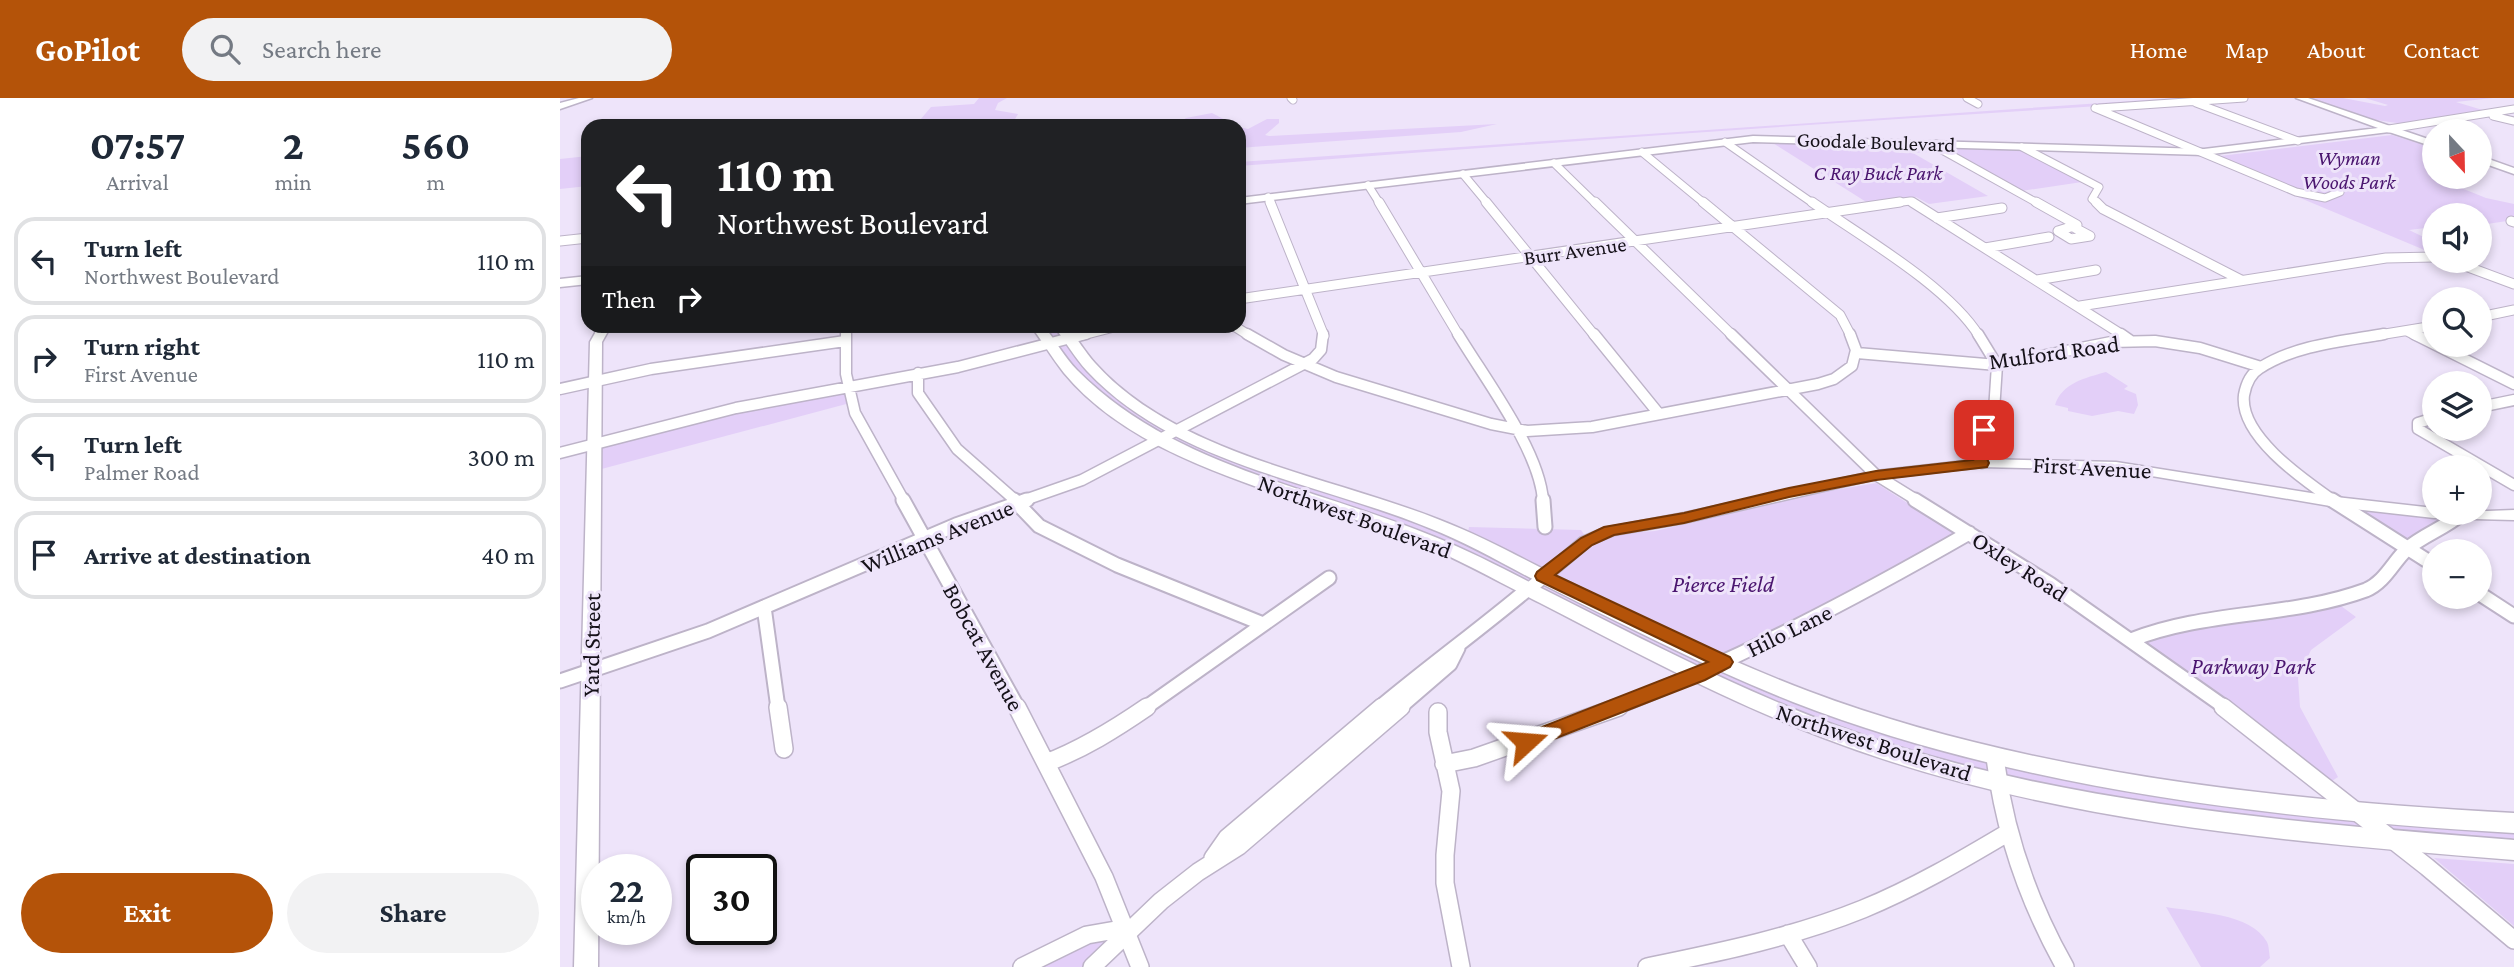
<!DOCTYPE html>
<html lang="en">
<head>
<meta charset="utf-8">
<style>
  :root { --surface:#fff; --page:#f2f2f3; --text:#1f2937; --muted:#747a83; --line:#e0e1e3; --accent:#b45309 }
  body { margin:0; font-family:"Crimson Pro",serif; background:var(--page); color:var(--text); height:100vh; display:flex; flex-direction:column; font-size:26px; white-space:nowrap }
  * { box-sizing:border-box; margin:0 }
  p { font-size:23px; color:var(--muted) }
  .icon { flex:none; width:38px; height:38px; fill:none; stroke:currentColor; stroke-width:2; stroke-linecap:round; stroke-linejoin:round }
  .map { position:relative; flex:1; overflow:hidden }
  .sheet { display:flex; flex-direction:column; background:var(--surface); width:560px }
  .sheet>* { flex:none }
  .hud { position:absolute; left:21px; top:21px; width:665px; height:214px; border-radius:21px; box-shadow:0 4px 10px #0003; background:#202124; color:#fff; overflow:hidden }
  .needle { width:46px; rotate:158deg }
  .fabs { position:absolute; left:1862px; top:21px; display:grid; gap:14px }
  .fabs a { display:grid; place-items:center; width:70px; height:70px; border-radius:50%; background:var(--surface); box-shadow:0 4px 10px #0003; font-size:35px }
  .speed { position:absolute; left:21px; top:756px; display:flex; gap:14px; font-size:35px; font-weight:700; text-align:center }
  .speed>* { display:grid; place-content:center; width:91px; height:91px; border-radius:50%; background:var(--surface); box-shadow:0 4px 10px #0003; line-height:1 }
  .speed small { font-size:18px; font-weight:400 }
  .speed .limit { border:4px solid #111; border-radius:10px; background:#fff; color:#111 }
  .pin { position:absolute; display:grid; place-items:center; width:60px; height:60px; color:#fff; margin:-30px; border-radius:14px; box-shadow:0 4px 10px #0006 }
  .me { position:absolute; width:77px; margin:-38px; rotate:71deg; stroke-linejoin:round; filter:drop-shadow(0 0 5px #0008) }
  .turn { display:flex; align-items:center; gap:24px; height:147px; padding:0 21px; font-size:32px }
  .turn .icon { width:91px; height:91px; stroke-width:2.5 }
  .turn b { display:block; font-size:49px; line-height:60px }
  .then { display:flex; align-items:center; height:66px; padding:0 21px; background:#0003; gap:14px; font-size:26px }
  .eta { display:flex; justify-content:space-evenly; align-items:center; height:119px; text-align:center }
  .eta b { font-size:42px; font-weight:700; line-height:49px }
  .action { display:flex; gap:14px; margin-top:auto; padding:14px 21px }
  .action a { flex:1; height:80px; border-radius:42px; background:var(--accent); color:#fff; font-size:28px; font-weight:700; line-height:80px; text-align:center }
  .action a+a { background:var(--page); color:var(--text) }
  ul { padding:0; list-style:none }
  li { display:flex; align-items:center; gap:21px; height:88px; margin:0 14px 10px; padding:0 7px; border:4px solid var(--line); border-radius:21px }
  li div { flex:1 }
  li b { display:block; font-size:26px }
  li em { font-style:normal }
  header { display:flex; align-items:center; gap:42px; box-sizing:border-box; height:98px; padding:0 35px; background:var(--accent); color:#fff }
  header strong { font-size:33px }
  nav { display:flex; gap:38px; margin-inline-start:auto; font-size:24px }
  .search { width:490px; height:63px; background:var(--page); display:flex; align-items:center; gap:18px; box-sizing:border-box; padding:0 24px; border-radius:38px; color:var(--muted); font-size:26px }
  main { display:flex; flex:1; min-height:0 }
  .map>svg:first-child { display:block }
  .green { fill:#e3cff8 }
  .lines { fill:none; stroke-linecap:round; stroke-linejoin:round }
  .minor-far4-casing { stroke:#bdb3c8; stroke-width:9 }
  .minor-far3-casing { stroke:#bdb3c8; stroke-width:11 }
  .minor-far2-casing { stroke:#bdb3c8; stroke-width:13 }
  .minor-far1-casing { stroke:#bdb3c8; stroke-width:17 }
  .minor-casing { stroke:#bdb3c8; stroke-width:20 }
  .tertiary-casing { stroke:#bdb3c8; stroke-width:3 }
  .secondary-casing { stroke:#bdb3c8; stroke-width:3 }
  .minor-far4 { stroke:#fff; stroke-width:7 }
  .minor-far3 { stroke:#fff; stroke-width:9 }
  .minor-far2 { stroke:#fff; stroke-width:10 }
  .minor-far1 { stroke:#fff; stroke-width:13 }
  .minor { stroke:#fff; stroke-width:17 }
  .tertiary { fill:#fff; fill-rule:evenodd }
  .secondary { fill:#fff; fill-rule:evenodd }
  .route { fill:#b45309; stroke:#753606; stroke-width:2 }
  .labels { text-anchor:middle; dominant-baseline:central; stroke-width:6; stroke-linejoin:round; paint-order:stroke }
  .far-street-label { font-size:21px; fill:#151119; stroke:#eee4fa }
  .far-park-label { font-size:21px; font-style:italic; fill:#4a156f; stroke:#eee4fa }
  .street-label { font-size:24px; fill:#151119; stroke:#eee4fa }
  .park-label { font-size:24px; font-style:italic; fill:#4a156f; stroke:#eee4fa }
</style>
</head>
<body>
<header>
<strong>GoPilot</strong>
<div class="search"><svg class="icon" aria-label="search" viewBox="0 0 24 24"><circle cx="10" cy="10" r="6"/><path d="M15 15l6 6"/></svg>Search here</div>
<nav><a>Home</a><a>Map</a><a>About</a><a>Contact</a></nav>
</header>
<main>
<section class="sheet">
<div class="eta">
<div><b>07:57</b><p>Arrival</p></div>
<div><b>2</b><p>min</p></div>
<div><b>560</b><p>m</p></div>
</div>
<ul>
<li><svg class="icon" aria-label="left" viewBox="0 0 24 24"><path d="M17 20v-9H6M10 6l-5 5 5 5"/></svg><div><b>Turn left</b><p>Northwest Boulevard</p></div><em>110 m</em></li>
<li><svg class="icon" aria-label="right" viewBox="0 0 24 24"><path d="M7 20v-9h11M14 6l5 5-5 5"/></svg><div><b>Turn right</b><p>First Avenue</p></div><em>110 m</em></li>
<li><svg class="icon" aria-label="left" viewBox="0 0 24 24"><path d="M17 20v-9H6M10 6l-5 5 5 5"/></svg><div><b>Turn left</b><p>Palmer Road</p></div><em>300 m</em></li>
<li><svg class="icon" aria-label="arrive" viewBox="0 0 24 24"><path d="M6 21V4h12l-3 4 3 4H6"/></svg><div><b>Arrive at destination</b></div><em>40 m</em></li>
</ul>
<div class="action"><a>Exit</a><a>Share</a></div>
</section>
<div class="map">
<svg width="1954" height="869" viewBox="0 0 1954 869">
  <rect width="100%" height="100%" fill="#eee4fa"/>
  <path class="green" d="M419,0H447L438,5L435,12L458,16L451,28H355L371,9L414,6Z
    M1615,0H1669C1340,20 1007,43 679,68V64Z
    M1749,0H1783L1825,8L1828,7L1805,0H1933L1896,4L1926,13L1844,26L1809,21Z
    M652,15L677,28H613L626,20Z
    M707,21H719V25L705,37L709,38L937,26L901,34L679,50V29L688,31Z
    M1832,37L1874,50V79L1926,100L1954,106V122L1920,127V117H1874V129L1849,132L1874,144V156L1654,64L1658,63L1660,58Z
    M1205,40L1457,51L1522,84L1461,93L1386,53L1353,55L1428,98L1369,106L1356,99L1311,107Z
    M28,58V88L0,91V61Z
    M478,228H501L509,240L585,313L676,358L863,421L1187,576L1487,671L1954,725V752L1485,695L1273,635L876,446L659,368L573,324L488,246Z
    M1546,274L1568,288L1564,291L1576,296L1578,307L1574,316L1558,313L1532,318L1508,313V310L1495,307C1502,285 1525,280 1546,274Z
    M287,288L290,305L34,373L35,346Z
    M1316,385L1396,436L1295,493L1163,556L908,434L909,429L1021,432L1025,438L1095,433L1269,393Z
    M1785,408L1892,419L1847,448Z
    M1777,505L1796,519L1751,552L1738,580L1740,609L1778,679L1772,683L1584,545L1616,531Z
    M1874,760L1954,766V828Z
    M1606,809C1634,814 1692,815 1707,844C1709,848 1709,855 1710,860L1700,869H1641Z
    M567,830L532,869H462Z"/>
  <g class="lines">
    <g class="minor-far4-casing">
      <path id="minor-far4" d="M731,0L733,2
        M1407,0L1418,6
        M1636,5L1738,43
        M1535,10L1736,94L1765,100L1780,94
        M1539,10L1684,0
        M1933,18L1954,23
        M1829,31L1954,11
        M1165,44L1254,106
        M1376,46L1382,52L1479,106
        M1462,49L1539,89L1532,101L1538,106
        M1082,54L1145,106
        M994,65L1036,106
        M903,76L928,106
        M808,87L820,106
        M708,99L711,106
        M1328,106L1350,103L1355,106"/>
    </g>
    <g class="minor-far3-casing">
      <path id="minor-far3" d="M710,104L764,238
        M819,104L899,238
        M926,104L1035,238
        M1035,104L1173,238
        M1143,104L1280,217L1291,238
        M1252,104C1302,139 1388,188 1419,238
        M1352,104L1564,238
        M1476,104L1517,127L1498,133
        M1536,104L1543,111L1681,182
        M1377,120L1442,110
        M1951,123L1954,124
        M1498,133L1511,141L1530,138L1515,130
        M0,143L28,140
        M1425,150L1489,139
        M1892,163L1954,186
        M1477,182L1536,172
        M679,201L1340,104
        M1520,208L1826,160L1874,159
        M1920,219L1954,212
        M286,228V238
        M674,228L690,238
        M1847,233L1857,238
        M519,238L558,228
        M1813,238L1874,228"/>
    </g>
    <g class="minor-far2-casing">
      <path id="minor-far2" d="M286,236V276L295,315L344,403
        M687,236L724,257L776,279L931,326L967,333L1032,329L1258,286L1274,281L1292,268L1296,252L1290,236
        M898,236C925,281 980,353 983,403
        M1034,236L1099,316
        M1171,236L1316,377L1358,403
        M1418,236L1437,267L1434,313L1414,350L1422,365
        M1561,236L1571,243
        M1854,236L1954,286
        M1297,255L1437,267L1551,244L1595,243L1640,250L1701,269
        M358,275V295L397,351L456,403
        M0,291L91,271L285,243
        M1920,309L1954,302
        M1874,320L1858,325V331L1954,387
        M0,355L176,310L398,269L526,236
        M462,403L522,382L753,261L761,252L763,236
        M1774,403C1744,382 1679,338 1684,297C1686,286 1690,276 1700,270C1735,247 1784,243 1824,236"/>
    </g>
    <g class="minor-far1-casing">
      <path id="minor-far1" d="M343,402L458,610
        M454,402L479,428L557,467L703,526
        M983,402L985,429
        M1355,402L1490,486L1666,610
        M1772,402L1874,467
        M1920,496L1954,518
        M204,509L218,610
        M1571,542C1646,512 1730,520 1806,492C1825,484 1833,464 1847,451C1863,437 1885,430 1901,416
        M0,583L148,533L396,427L467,402
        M585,610L769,480
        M819,610C868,569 919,532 968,491
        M839,610L890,566L898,550
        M1054,610C1178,562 1294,501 1409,435"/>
    </g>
    <g class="minor-casing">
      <path id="minor" d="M218,609L224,651
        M457,609L544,779L580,869
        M1663,609L1867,769L1954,842
        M878,614V634L891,693L885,757V785L901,869
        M1435,659C1444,734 1468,803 1505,869
        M486,665C523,651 555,631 587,609
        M884,666L914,660L1059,609
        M653,760L667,740L822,609
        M1228,836L1248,869
        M462,869L527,837L567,830
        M532,869L601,803L638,774L679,748L841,609
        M1087,869C1160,854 1234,839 1303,811C1354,790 1402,762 1449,734"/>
    </g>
    <g class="tertiary-casing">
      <path id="tertiary" d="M39,228H51L42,244L38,869H14L30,244Z
        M1422,361L1556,364L1776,399L1874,410V415L1954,412V422L1874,420L1776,409L1556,372L1422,369L1316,381L1124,425L1054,437L1032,446L974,495L968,497L960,491L1020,440L1044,430L1124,415L1316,373Z"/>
    </g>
    <g class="secondary-casing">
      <path id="secondary" d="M19,0H32L0,11V5Z
        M1736,0H1748L1874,43V49L1829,34L1644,57L1193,44L679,106V100L1193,38L1644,51L1818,30Z
        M1920,58L1954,70V76L1920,64Z
        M28,178V186L0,189V181Z
        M471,228H484C495,242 505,260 517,272C613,369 754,389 875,439C917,456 957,478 997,498C1090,545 1182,593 1280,629C1488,706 1733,724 1954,742V762C1723,743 1482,724 1264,640C1166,603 1073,553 980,505C941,485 904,464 864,447C750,399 585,373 504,275C492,260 482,243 471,228Z
        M494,228H507C517,240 525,254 535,265C617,357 771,378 880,422C919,437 956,457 993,476C1077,518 1161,560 1248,593C1465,675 1723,703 1954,715V735C1715,721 1457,691 1233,604C1147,570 1064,527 982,486C945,467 908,445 869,430C755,383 615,367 527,273C515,260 505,243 494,228Z"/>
    </g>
    <use href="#minor-far4" class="minor-far4"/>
    <use href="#minor-far3" class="minor-far3"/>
    <use href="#minor-far2" class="minor-far2"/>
    <use href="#minor-far1" class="minor-far1"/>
    <use href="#minor" class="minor"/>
    <use href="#tertiary" class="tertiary"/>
    <use href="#secondary" class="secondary"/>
  </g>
  <path class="route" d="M1424,328L1431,332L1422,350L1429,365L1427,369L1316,382L1229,399L1124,425L1054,437L1032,447L995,477L1170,559L1173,564L1170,569L1145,582L973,649L966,651L959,649L956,644L959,638L1148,564L977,482L975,478L977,474L1021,440L1044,429L1124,415L1229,390L1316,373L1413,362L1407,350L1419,329Z"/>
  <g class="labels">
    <g class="far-street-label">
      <text transform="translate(1316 44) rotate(2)">Goodale Boulevard</text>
      <text transform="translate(1015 153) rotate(-8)">Burr Avenue</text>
    </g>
    <g class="far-park-label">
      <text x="1789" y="60">Wyman<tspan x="1789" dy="24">Woods Park</tspan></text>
      <text x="1318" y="75">C Ray Buck Park</text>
    </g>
    <g class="street-label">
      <text transform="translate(1494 254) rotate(-8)">Mulford Road</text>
      <text transform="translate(1532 369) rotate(3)">First Avenue</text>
      <text transform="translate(795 418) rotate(20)">Northwest Boulevard</text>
      <text transform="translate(377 438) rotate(-22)">Williams Avenue</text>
      <text transform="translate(1460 468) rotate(33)">Oxley Road</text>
      <text transform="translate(1229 532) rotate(-26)">Hilo Lane</text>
      <text transform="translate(31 547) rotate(-89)">Yard Street</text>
      <text transform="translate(424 549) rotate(61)">Bobcat Avenue</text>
      <text transform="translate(1314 644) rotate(18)">Northwest Boulevard</text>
    </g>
    <g class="park-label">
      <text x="1163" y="485">Pierce Field</text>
      <text x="1693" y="567">Parkway Park</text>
    </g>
  </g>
</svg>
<div class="fabs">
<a><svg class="needle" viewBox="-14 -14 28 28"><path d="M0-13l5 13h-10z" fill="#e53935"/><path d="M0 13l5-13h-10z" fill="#747a83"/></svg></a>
<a><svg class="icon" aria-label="sound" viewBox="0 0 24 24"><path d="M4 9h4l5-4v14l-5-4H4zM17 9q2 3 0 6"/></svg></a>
<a><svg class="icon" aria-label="search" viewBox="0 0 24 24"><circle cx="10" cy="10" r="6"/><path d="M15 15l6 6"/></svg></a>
<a><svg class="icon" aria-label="layers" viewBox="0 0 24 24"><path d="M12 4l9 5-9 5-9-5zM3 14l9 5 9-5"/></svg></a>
<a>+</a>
<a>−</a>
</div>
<div class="speed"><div>22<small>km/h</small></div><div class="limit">30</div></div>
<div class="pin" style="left:1424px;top:332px;background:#d93025"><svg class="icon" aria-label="arrive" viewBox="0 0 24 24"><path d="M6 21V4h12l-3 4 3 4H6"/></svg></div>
<svg class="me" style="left:966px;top:644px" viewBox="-20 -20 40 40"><path d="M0-17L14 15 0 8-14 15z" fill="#b45309" stroke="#fff" stroke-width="4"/></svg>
<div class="hud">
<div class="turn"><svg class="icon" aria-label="left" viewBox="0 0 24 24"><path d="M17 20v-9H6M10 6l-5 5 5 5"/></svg><div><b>110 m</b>Northwest Boulevard</div></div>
<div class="then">Then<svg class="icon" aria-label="right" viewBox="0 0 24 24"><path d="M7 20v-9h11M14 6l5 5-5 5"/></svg></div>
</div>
</div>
</main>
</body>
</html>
